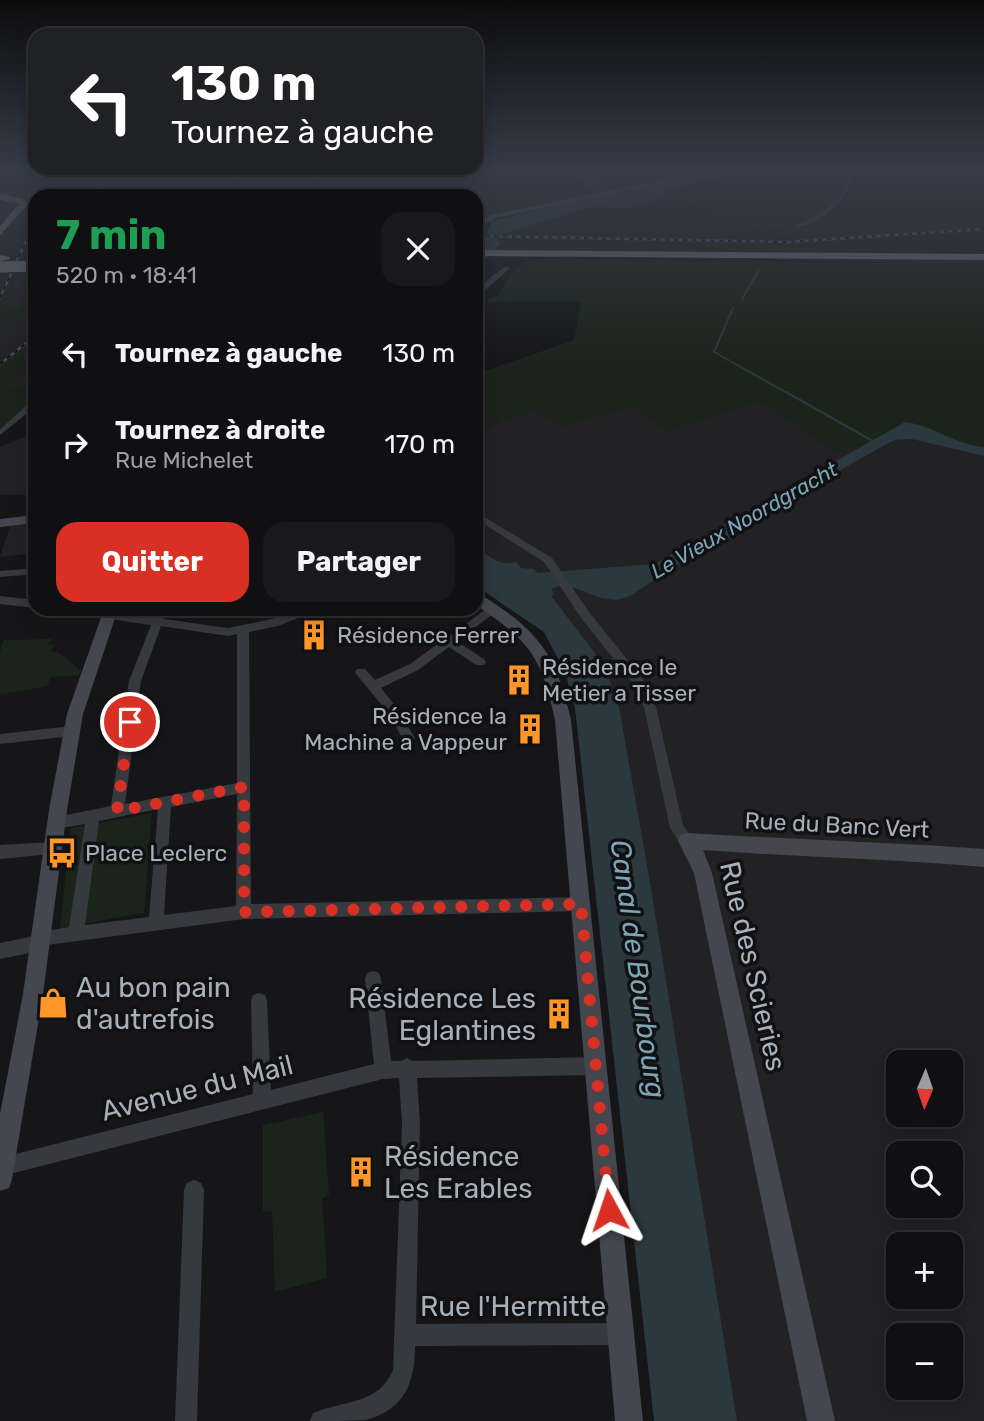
<!DOCTYPE html>
<html lang="fr">
<head>
<meta charset="utf-8">
<style>
  :root { --surface:#101012; --page:#19191b; --text:#f1f3f6; --muted:#9c9d9f; --line:#303032; --accent:#d93025 }
  body { margin:0; font-family:Rubik,sans-serif; background:var(--page); color:var(--text); height:100vh; display:flex; flex-direction:column; font-size:26px; white-space:nowrap }
  * { box-sizing:border-box; margin:0 }
  p { font-size:23px; color:var(--muted) }
  .icon { flex:none; width:38px; height:38px; fill:none; stroke:currentColor; stroke-width:2; stroke-linecap:round; stroke-linejoin:round }
  .map { position:relative; flex:1; overflow:hidden }
  .sheet { position:absolute; left:28px; top:189px; width:455px; height:427px; display:flex; flex-direction:column; background:var(--surface); border-radius:21px; box-shadow:0 4px 18px #0003,0 0 0 2px var(--line) }
  .sheet>* { flex:none }
  .banner { position:absolute; left:28px; top:28px; width:455px; height:147px; border-radius:21px; box-shadow:0 4px 18px #0003,0 0 0 2px var(--line); background:#202124; color:#fff; overflow:hidden }
  .needle { width:46px; rotate:182deg }
  .controls { position:absolute; left:886px; top:1050px; display:grid; gap:14px }
  .controls a { display:grid; place-items:center; width:77px; height:77px; border-radius:14px; background:var(--surface); box-shadow:0 4px 18px #0003,0 0 0 2px var(--line); font-size:35px }
  .pin { position:absolute; display:grid; place-items:center; width:60px; height:60px; color:#fff; margin:-30px; border:4px solid #fff; border-radius:50%; box-shadow:0 2px 7px #0007 }
  .me { position:absolute; width:77px; margin:-38px; rotate:355deg; stroke-linejoin:round; filter:drop-shadow(0 0 5px #0008) }
  .turn { display:flex; align-items:center; gap:24px; height:147px; padding:0 28px; font-size:32px }
  .turn .icon { width:91px; height:91px; stroke-width:2.5 }
  .turn b { display:block; font-size:49px; line-height:60px }
  .round { display:grid; place-items:center; flex:none; width:74px; height:74px; border-radius:21px; background:var(--page) }
  .overview { display:flex; align-items:center; justify-content:space-between; height:119px; padding:0 28px }
  h1 { font-size:42px; font-weight:700; line-height:52px; color:#1e9e55 }
  .button { display:flex; gap:14px; margin-top:auto; padding:14px 28px }
  .button a { flex:1; height:80px; border-radius:21px; background:var(--accent); color:#fff; font-size:28px; font-weight:700; line-height:80px; text-align:center }
  .button a+a { background:var(--page); color:var(--text) }
  ul { padding:0; list-style:none }
  li { display:flex; align-items:center; gap:21px; height:91px; padding:0 28px }
  li div { flex:1 }
  li b { display:block; font-size:26px }
  li em { font-style:normal }
  .map>svg:first-child { display:block }
  .built { fill:#222225; fill-rule:evenodd }
  .green { fill:#1b241b }
  .water { fill:#2b383d }
  .lines { fill:none; stroke-linecap:round; stroke-linejoin:round }
  .stream-far1 { stroke:#2b383d; stroke-width:2 }
  .stream { stroke:#2b383d; stroke-width:2.5 }
  .street { fill:#36393d; fill-rule:evenodd }
  .secondary { fill:#44484e; fill-rule:evenodd }
  .highway { fill:#62676f; fill-rule:evenodd }
  .rail-casing { stroke:#494d53; stroke-width:2.5 }
  .rail { stroke:#111113; stroke-width:2; stroke-dasharray:4.5; stroke-linecap:butt }
  .highway-bridge-far1 { stroke:#62676f; stroke-width:9 }
  .highway-bridge { stroke:#62676f; stroke-width:11 }
  .route { stroke:#d93025; stroke-width:12; stroke-dasharray:0 21.6 }
  .labels { text-anchor:middle; dominant-baseline:central; stroke-width:7; stroke-linejoin:round; paint-order:stroke }
  .far-water-label { font-size:21px; font-style:italic; fill:#7ba4b7; stroke:#111113 }
  .poi-label { font-size:23px; fill:#a7afb9; stroke:#111113; text-anchor:start }
  .street-label { font-size:23px; fill:#a7afb9; stroke:#111113 }
  .near-street-label { font-size:28px; fill:#a7afb9; stroke:#111113 }
  .near-water-label { font-size:28px; font-style:italic; fill:#7ba4b7; stroke:#111113 }
  .near-poi-label { font-size:28px; fill:#a7afb9; stroke:#111113; text-anchor:start }
</style>
</head>
<body>
<div class="map">
<svg width="984" height="1421" viewBox="0 0 984 1421">
  <rect width="100%" height="100%" fill="#161618"/>
  <path class="built" d="M0,169H256L227,183L202,185L208,196H35V399L0,428Z
    M294,169H643L661,181L481,220L477,234L488,235L476,248V196H388L379,191L351,195Z
    M780,169H984V264L772,260L784,252L765,251H493L498,234L795,240L792,225L764,232L669,198Z
    M761,401L838,453L905,422L970,446L984,447V1421H721L612,706L476,556V431L534,409L560,426L635,406L666,430ZM898,1062H950V1115H898ZM898,1153H950V1206H898ZM898,1244H950V1297H898ZM898,1335H950V1388H898Z
    M35,433V495H0V447Z
    M35,523V553L0,557L10,526Z"/>
  <path class="green" d="M61,169H96L100,196H88L91,195L87,187L56,192L53,196H49Z
    M101,169H111L121,189L157,186L168,190L169,196H110L103,183Z
    M749,169H775L667,198L764,232L792,225L800,227C820,219 853,201 851,175L857,169H964L984,183V226L769,240L498,234L591,207L626,208L649,202L659,199L669,190Z
    M984,231V252L964,253L607,249L493,251L501,244L497,239L789,244Z
    M24,252H29L11,290H18L6,306H35V310L0,324V306Z
    M531,259L984,264V447L970,446L917,424L905,422L875,442L838,453L761,401L666,431L635,407L560,426L534,409L476,431V374L574,340L581,301L484,302L499,295L512,272Z
    M35,339V360L6,387L30,388L17,401L31,402L0,428V369Z
    M52,639L48,644L54,645L51,651L58,652L81,671L79,675L51,677L47,686L0,694V652L4,640Z
    M152,813L144,913L60,928L71,828Z
    M323,1112L329,1195L322,1198L327,1278L275,1292L272,1211L263,1212V1125Z"/>
  <path class="water" d="M564,169C582,169 599,175 611,190L607,192L619,194L719,169H749L669,190L659,199L649,202L626,208L591,207L498,235V241L501,243L476,268V248C491,237 484,229 494,220L601,195Z
    M905,422C933,425 956,445 984,447V456L912,439L894,440L749,521L732,538L673,568L630,596L616,600L601,598L575,588L560,586L551,589L554,594L551,596L595,653L608,675L619,707L650,882L737,1421H654L575,708L565,672L544,632L476,586V548C490,557 502,567 516,562L521,568L533,569L538,573L654,564Z"/>
  <g class="lines">
    <path class="stream-far1" d="M742,299L759,270
      M733,308L714,352L789,394"/>
    <path class="stream" d="M786,392L878,444"/>
    <path class="street" d="M850,169H855C850,176 851,183 847,191C838,208 815,225 796,227V225C813,218 833,208 843,191C847,183 845,176 850,169Z
      M164,186L185,196H179L164,188Z
      M476,216L495,220L492,222L476,220Z
      M505,267L510,268L476,298V292L493,275Z
      M32,401H35V407L0,435V429Z
      M476,512L552,558L589,612L642,678L656,707L683,825L694,841L692,846L687,847L682,846L670,828L644,707L633,683L581,618L544,562L476,519Z
      M35,568V574L0,577V571Z
      M0,596L35,600V608L0,604Z
      M492,605L496,606L497,609L496,612L456,641L484,659L486,662L484,665H476L449,647L418,670L381,688L393,703L415,738L413,742H405L385,709L357,675L355,672L357,669H365L375,680L410,664Z
      M63,609H94L153,617L157,609H167L164,619L228,628L272,619L298,609H314L313,612L278,626L249,632L251,904L581,897L586,899L588,904L586,909L581,911L244,919L47,945L45,948L40,951L0,959V943L34,936L36,933L69,927L85,824L56,829L51,827L49,823L51,819L56,817L111,806L129,681L151,625L68,613ZM161,626L228,636L237,634V783L125,804L141,681ZM237,794L236,906L164,915L171,807ZM158,809L149,917L85,925L99,821Z
      M72,726L76,727L78,731L76,735L72,736L0,744V734Z
      M52,842L57,843L59,848L57,853L52,854L0,859V845Z
      M373,971L379,973L381,979L391,1061H401L407,1058L413,1061L596,1057L602,1060L605,1066L602,1072L596,1075L417,1078L420,1124L416,1324L621,1323L628,1327L632,1334L628,1341L621,1345L415,1346C415,1382 405,1410 365,1420C348,1421 327,1421 310,1421L313,1413C342,1401 380,1404 393,1370L402,1124L399,1078L383,1079L2,1176H0V1158L253,1094L251,1001L253,995L259,993L265,995L267,1001L271,1090L374,1064L365,979L367,973Z
      M194,1180L201,1183L204,1190L197,1421H175L184,1190L187,1183Z"/>
    <path class="secondary" d="M703,169H713L652,186L495,218L487,223L476,241C476,228 480,222 491,215L652,182Z
      M35,515V523L0,527V519Z
      M476,593C486,597 495,604 504,610C548,641 559,669 571,720L643,1421H615L555,720C541,655 530,642 476,605Z
      M104,609H118L83,714L67,810L43,994L12,1179L9,1188L0,1191V1114L23,994L49,810L67,714Z
      M687,833C786,839 885,842 984,849V867C890,859 797,857 703,850L712,873L835,1421H807L694,873L678,841L681,835Z"/>
    <path class="highway" d="M0,194L24,199L28,204L0,235V226L19,204L0,200Z
      M476,250L984,254V260L476,256Z
      M0,255L9,257L10,259L0,261Z"/>
    <g class="rail-casing">
      <path id="rail" d="M99,169L106,196
        M44,196L56,169
        M476,236L788,242L984,229
        M0,298L35,221
        M0,364L35,336"/>
    </g>
    <use href="#rail" class="rail"/>
    <path class="highway-bridge-far1" d="M0,267L35,266"/>
    <path class="highway-bridge" d="M0,267L35,266"/>
  </g>
  <linearGradient id="sky" x2="0" y2="1"><stop stop-color="#0c0c0d"/><stop offset="0.46" stop-color="#363c48"/><stop offset="1" stop-color="#363c48" stop-opacity="0"/></linearGradient>
  <rect width="984" height="368" fill="url(#sky)"/>
  <g class="lines">
    <path class="route" d="M130,722L117,811L244,787V912L581,904L609,1210"/>
  </g>
  <defs>
    <g id="building-bare" transform="scale(2.415)"><path d="M-4-6H4V6H1V3H-1V6H-4ZM-2.5-4.3h1.7v1.8h-1.7ZM.8-4.3h1.7v1.8H.8ZM-2.5-1h1.7V.8h-1.7ZM.8-1h1.7V.8H.8Z" fill="#ff9627" stroke="#111113" stroke-width="2.5" paint-order="stroke"/></g>
    <g id="bus-bare" transform="scale(2.415)"><path d="M-5-6H5V4H4V6H2V4H-2V6H-4V4H-5ZM-3.5-4V0h7V-4ZM-3.5 1.2v1.5H-2V1.2ZM2 1.2v1.5H3.5V1.2Z" fill="#ff9627" stroke="#111113" stroke-width="2.5" paint-order="stroke"/></g>
    <g id="shop-bare" transform="scale(2.415)"><path d="M-5-2.5h2.3a2.7 3.5 0 0 1 5.4 0H5L5.5 6h-11ZM-1.5-2.5h3a1.5 2.3 0 0 0-3 0Z" fill="#ff9627" stroke="#111113" stroke-width="2.5" paint-order="stroke"/></g>
  </defs>
  <g fill-rule="evenodd">
    <use href="#building-bare" x="314" y="635"/>
    <use href="#building-bare" x="519" y="680"/>
    <use href="#building-bare" x="530" y="729"/>
    <use href="#bus-bare" x="62" y="853"/>
    <use href="#shop-bare" x="53" y="1003"/>
    <use href="#building-bare" x="559" y="1014"/>
    <use href="#building-bare" x="361" y="1172"/>
  </g>
  <g class="labels">
    <g class="far-water-label">
      <text transform="translate(744 520) rotate(-30)">Le Vieux Noordgracht</text>
    </g>
    <g class="poi-label">
      <text x="337" y="635">Résidence Ferrer</text>
      <text x="542" y="667">Résidence le<tspan x="542" dy="26">Metier a Tisser</tspan></text>
      <text x="507" y="716" text-anchor="end">Résidence la<tspan x="507" dy="26">Machine a Vappeur</tspan></text>
      <text x="85" y="853">Place Leclerc</text>
    </g>
    <g class="street-label">
      <text transform="translate(837 825) rotate(3)">Rue du Banc Vert</text>
    </g>
    <g class="near-street-label">
      <text transform="translate(753 966) rotate(77)">Rue des Scieries</text>
      <text transform="translate(197 1088) rotate(-14)">Avenue du Mail</text>
      <text x="513" y="1306">Rue l'Hermitte</text>
    </g>
    <g class="near-water-label">
      <text transform="translate(638 969) rotate(82)">Canal de Bourbourg</text>
    </g>
    <g class="near-poi-label">
      <text x="76" y="987">Au bon pain<tspan x="76" dy="32">d'autrefois</tspan></text>
      <text x="536" y="998" text-anchor="end">Résidence Les<tspan x="536" dy="32">Eglantines</tspan></text>
      <text x="384" y="1156">Résidence<tspan x="384" dy="32">Les Erables</tspan></text>
    </g>
  </g>
</svg>
<div class="controls">
<a><svg class="needle" viewBox="-14 -14 28 28"><path d="M0-13l5 13h-10z" fill="#e53935"/><path d="M0 13l5-13h-10z" fill="#9c9d9f"/></svg></a>
<a><svg class="icon" aria-label="search" viewBox="0 0 24 24"><circle cx="10" cy="10" r="6"/><path d="M15 15l6 6"/></svg></a>
<a>+</a>
<a>−</a>
</div>
<div class="pin" style="left:130px;top:722px;background:#d93025"><svg class="icon" aria-label="arrive" viewBox="0 0 24 24"><path d="M6 21V4h12l-3 4 3 4H6"/></svg></div>
<svg class="me" style="left:609px;top:1210px" viewBox="-20 -20 40 40"><path d="M0-17L14 15 0 8-14 15z" fill="#d93025" stroke="#fff" stroke-width="4"/></svg>
<div class="banner">
<div class="turn"><svg class="icon" aria-label="left" viewBox="0 0 24 24"><path d="M17 20v-9H6M10 6l-5 5 5 5"/></svg><div><b>130 m</b>Tournez à gauche</div></div>
</div>
<section class="sheet">
<div class="overview"><div><h1>7 min</h1><p>520 m · 18:41</p></div><a class="round"><svg class="icon" aria-label="close" viewBox="0 0 24 24"><path d="M6 6l12 12M18 6L6 18"/></svg></a></div>
<ul>
<li><svg class="icon" aria-label="left" viewBox="0 0 24 24"><path d="M17 20v-9H6M10 6l-5 5 5 5"/></svg><div><b>Tournez à gauche</b></div><em>130 m</em></li>
<li><svg class="icon" aria-label="right" viewBox="0 0 24 24"><path d="M7 20v-9h11M14 6l5 5-5 5"/></svg><div><b>Tournez à droite</b><p>Rue Michelet</p></div><em>170 m</em></li>
</ul>
<div class="button"><a>Quitter</a><a>Partager</a></div>
</section>
</div>
</body>
</html>
